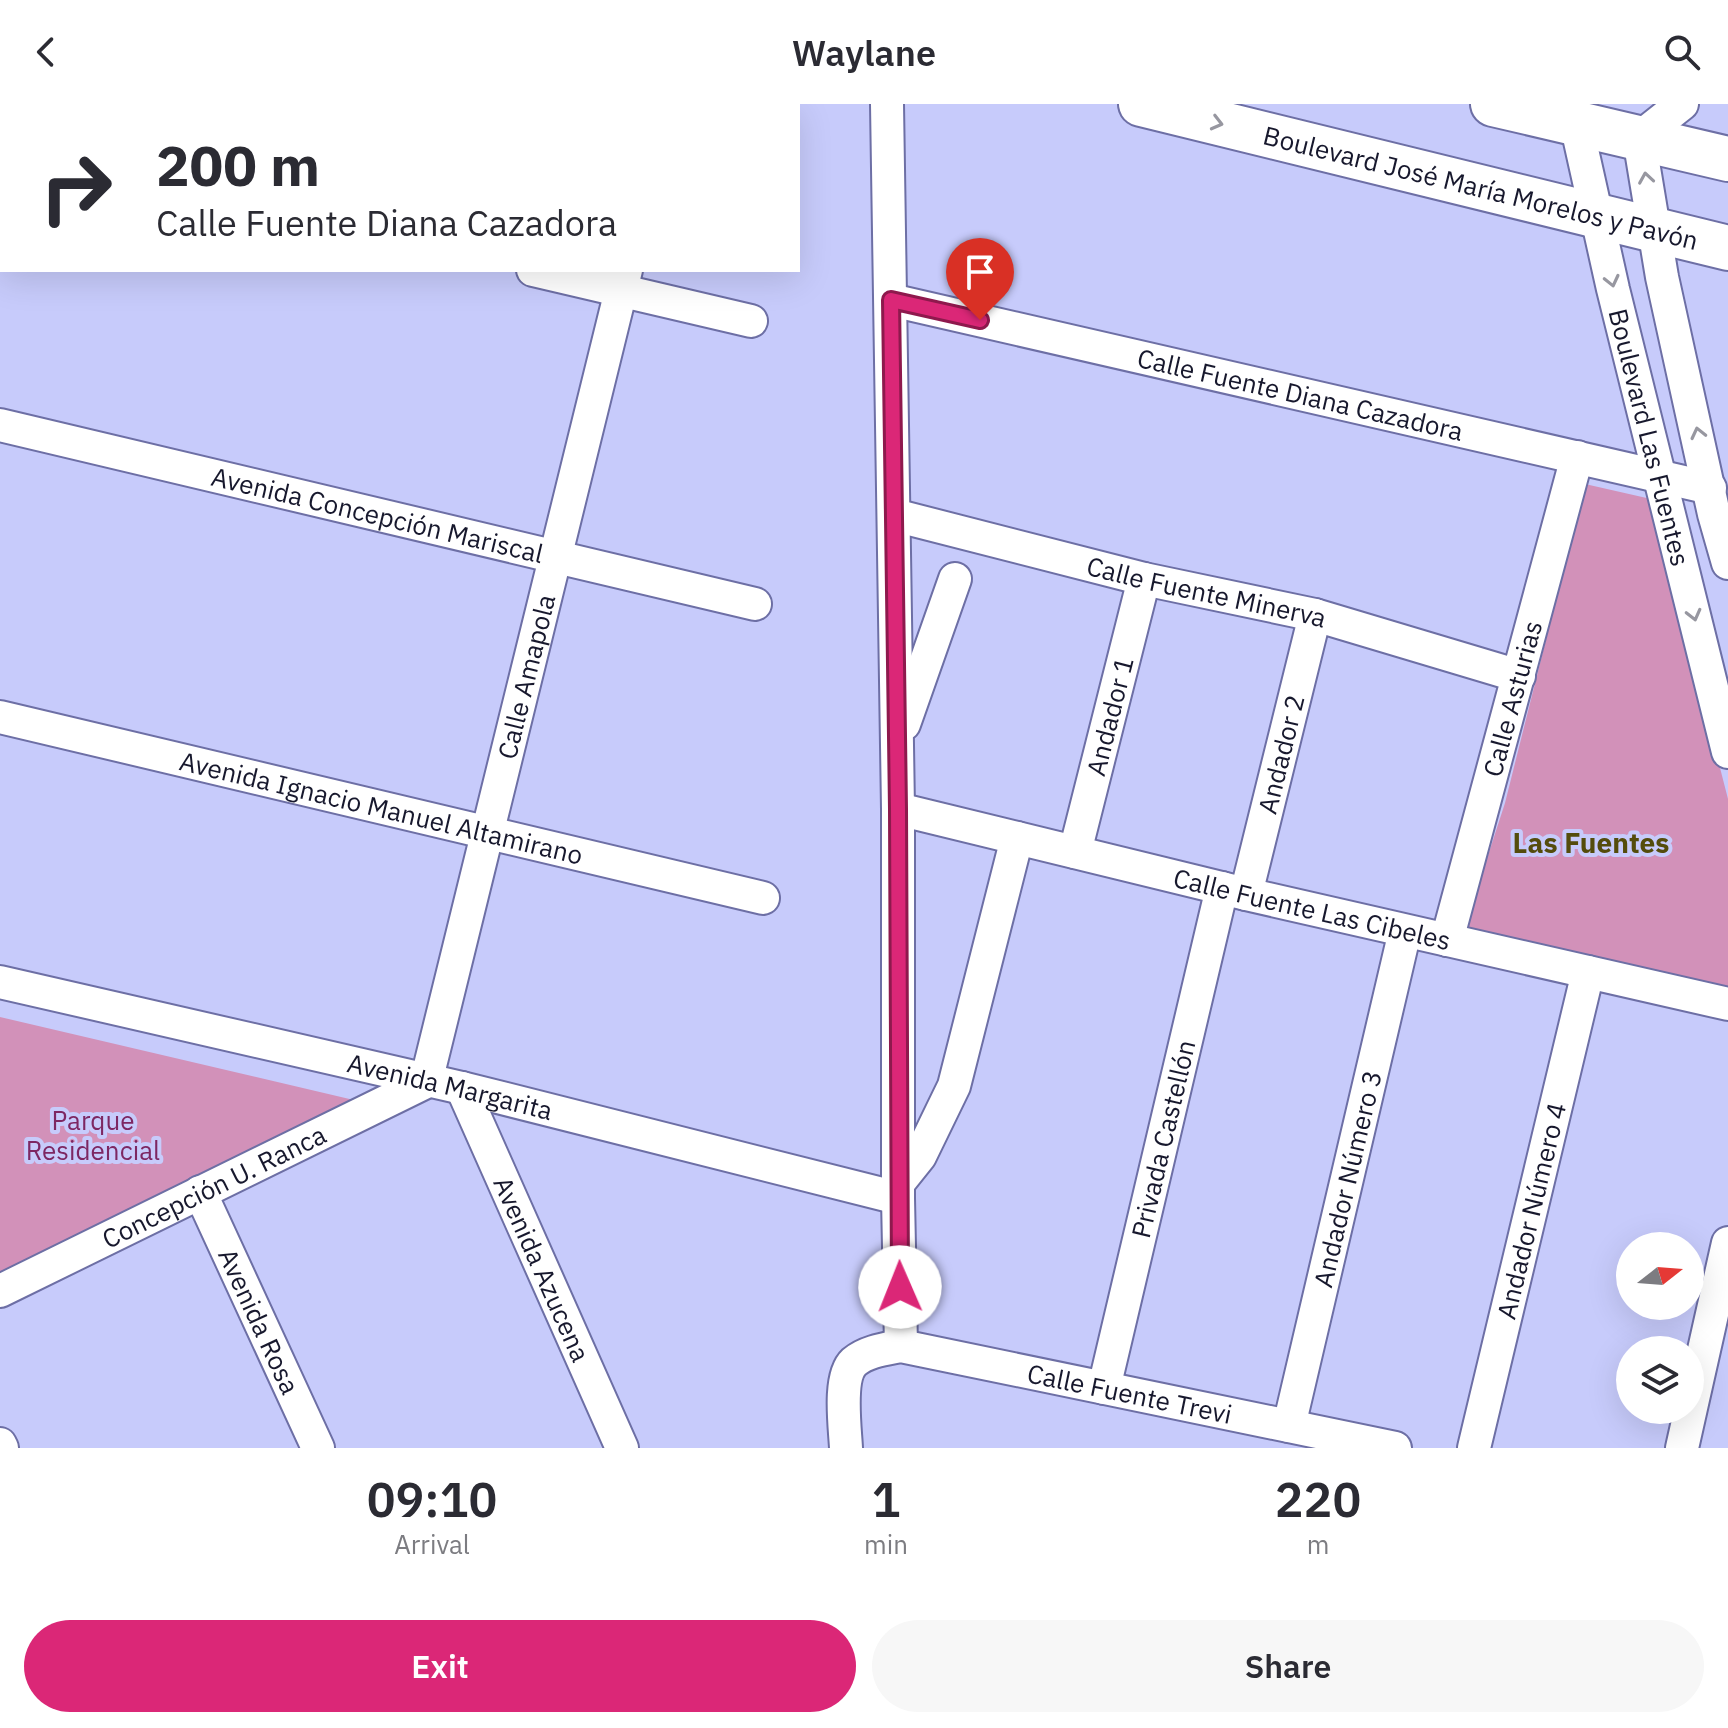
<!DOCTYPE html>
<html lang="en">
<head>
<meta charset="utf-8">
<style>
  :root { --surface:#fff; --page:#f7f7f7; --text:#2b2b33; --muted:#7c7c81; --accent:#db2777 }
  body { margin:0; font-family:"IBM Plex Sans",sans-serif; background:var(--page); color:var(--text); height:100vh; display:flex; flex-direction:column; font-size:30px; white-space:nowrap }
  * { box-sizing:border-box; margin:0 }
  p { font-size:26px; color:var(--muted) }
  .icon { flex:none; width:44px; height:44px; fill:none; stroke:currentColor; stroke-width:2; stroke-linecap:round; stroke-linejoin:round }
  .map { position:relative; height:1344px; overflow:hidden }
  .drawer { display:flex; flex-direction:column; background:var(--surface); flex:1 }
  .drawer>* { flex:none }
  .banner { position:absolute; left:0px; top:0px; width:800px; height:168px; box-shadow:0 8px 32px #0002; background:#fff; color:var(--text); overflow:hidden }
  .needle { width:52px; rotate:73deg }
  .controls { position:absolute; left:1616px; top:1128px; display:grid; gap:16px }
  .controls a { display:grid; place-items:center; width:88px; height:88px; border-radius:50%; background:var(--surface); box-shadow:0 8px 32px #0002; font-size:40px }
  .pin { position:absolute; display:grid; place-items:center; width:68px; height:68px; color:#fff; margin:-82px -34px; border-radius:50% 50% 50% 0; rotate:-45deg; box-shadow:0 0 8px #0007 }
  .pin .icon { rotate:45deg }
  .me { position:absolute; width:88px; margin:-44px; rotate:359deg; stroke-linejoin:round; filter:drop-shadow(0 0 6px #0008) }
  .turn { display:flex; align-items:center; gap:28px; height:168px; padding:0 24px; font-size:36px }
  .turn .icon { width:104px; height:104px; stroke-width:2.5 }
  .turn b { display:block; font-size:56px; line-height:68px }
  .eta { display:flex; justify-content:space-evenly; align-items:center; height:136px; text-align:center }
  .eta b { font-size:48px; font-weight:600; line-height:56px }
  .action { display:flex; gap:16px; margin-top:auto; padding:16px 24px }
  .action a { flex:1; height:92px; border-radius:48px; background:var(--accent); color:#fff; font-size:32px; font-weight:600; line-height:92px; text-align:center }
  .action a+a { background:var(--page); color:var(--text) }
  header { display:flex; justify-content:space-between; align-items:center; height:104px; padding:0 24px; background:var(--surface); font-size:36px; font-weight:600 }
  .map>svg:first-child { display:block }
  .green { fill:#d291b9 }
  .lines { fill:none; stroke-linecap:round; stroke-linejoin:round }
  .minor-casing { stroke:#6d6fa5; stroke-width:36 }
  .secondary-casing { stroke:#6d6fa5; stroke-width:48 }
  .minor { stroke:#fff; stroke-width:32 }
  .secondary { stroke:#fff; stroke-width:44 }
  .oneway { stroke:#9797a0 }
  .route-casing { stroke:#8e194d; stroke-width:20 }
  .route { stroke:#db2777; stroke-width:14 }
  .labels { text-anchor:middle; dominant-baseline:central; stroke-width:8; stroke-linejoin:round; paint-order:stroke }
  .street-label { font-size:26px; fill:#17182d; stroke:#c7cbfb }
  .park-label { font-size:26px; fill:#7d2763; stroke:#c7cbfb }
  .neighbourhood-label { font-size:28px; font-weight:bold; fill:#544c0c; stroke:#c7cbfb }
</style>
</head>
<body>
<header><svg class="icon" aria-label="back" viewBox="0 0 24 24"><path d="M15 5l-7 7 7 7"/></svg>Waylane<svg class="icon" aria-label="search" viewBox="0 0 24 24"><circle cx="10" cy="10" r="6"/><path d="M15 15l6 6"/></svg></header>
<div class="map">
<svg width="1728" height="1344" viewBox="0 0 1728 1344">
  <rect width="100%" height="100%" fill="#c7cbfb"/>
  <path class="green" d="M1585,380L1651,395L1728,695V912L1457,847L1505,699Z
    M0,913L375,1001L0,1177Z"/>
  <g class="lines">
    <g class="minor-casing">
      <g id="minor">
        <path d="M887,0L898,705V1094L901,1242"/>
        <path d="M1682,0L1639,34L1662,173L1714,410L1728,459"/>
        <path d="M17,2L18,0"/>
        <path d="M667,2L668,0"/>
        <path id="s1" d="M1566,5L1576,19L1613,185L1728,648"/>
        <path d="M0,41L2,42"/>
        <path d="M0,76L2,68"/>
        <path d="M533,166L751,217"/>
        <path id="s2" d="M891,196L1710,384"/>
        <path id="s3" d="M0,321L755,500"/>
        <path id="s4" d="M894,411L1144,475L1315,511L1519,572"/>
        <path id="s5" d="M0,613L763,794"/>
        <path d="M904,620L955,475"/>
        <path id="s6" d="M898,705L1246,790L1728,900"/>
        <path id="s7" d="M1075,748L1144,475"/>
        <path id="s8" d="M1246,790L1315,511"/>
        <path id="s9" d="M1447,836L1577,353"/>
        <path id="s10" d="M0,878L462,984L898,1094"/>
        <path id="s11" d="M462,984L622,1344"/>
        <path d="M900,1077L920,1052L954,982L1017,734"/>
        <path id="s12" d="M200,1088L318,1344"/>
        <path id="s13" d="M0,1187L426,978L626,166"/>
        <path id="s14" d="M1104,1284L1222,784"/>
        <path id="s15" d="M1289,1322L1405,827"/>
        <path d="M0,1340L2,1344"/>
        <path id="s16" d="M846,1344C845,1323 838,1273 854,1258C867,1247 886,1245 901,1242L1395,1344"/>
        <path id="s17" d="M1474,1344L1588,868"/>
        <path d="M1682,1344L1728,1139"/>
      </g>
    </g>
    <g class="secondary-casing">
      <g id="secondary">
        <path id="s18" d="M1141,0L1728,144"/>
        <path d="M1493,0L1728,55"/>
      </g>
    </g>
    <use href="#minor" class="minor"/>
    <use href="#secondary" class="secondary"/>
  </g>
  <defs><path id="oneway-chevron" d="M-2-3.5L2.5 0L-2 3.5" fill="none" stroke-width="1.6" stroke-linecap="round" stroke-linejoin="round" transform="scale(2)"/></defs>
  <g class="oneway">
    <use href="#oneway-chevron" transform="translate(1217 19) rotate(14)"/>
    <use href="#oneway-chevron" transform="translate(1646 74) rotate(-99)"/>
    <use href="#oneway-chevron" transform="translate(1612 177) rotate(77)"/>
    <use href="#oneway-chevron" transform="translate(1698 329) rotate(-103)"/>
    <use href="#oneway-chevron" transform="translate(1694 511) rotate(76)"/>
  </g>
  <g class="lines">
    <g class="route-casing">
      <path id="route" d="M900,1183L898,705L891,196L980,216"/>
    </g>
    <use href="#route" class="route"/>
  </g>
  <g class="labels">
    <g class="street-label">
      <text stroke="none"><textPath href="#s18" startOffset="350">Boulevard José María Morelos y Pavón</textPath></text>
      <text stroke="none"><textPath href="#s2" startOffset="420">Calle Fuente Diana Cazadora</textPath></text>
      <text stroke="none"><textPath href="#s1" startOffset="340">Boulevard Las Fuentes</textPath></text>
      <text stroke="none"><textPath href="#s3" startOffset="388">Avenida Concepción Mariscal</textPath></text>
      <text stroke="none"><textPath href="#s4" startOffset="322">Calle Fuente Minerva</textPath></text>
      <text stroke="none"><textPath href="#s13" startOffset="892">Calle Amapola</textPath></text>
      <text stroke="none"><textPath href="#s9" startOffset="250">Calle Asturias</textPath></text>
      <text stroke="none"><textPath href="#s7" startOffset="140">Andador 1</textPath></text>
      <text stroke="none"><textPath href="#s8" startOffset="144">Andador 2</textPath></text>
      <text stroke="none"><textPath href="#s5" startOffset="392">Avenida Ignacio Manuel Altamirano</textPath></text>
      <text stroke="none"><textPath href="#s6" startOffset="426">Calle Fuente Las Cibeles</textPath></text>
      <text stroke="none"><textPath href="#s10" startOffset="462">Avenida Margarita</textPath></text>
      <text stroke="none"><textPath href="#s14" startOffset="256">Privada Castellón</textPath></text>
      <text stroke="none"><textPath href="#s15" startOffset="254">Andador Número 3</textPath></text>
      <text stroke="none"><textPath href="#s13" startOffset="238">Concepción U. Ranca</textPath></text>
      <text stroke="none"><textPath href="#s17" startOffset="244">Andador Número 4</textPath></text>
      <text stroke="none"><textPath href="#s11" startOffset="198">Avenida Azucena</textPath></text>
      <text stroke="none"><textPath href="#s12" startOffset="142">Avenida Rosa</textPath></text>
      <text stroke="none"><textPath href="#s16" startOffset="372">Calle Fuente Trevi</textPath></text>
    </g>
    <g class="park-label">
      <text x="93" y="1016">Parque<tspan x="93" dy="30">Residencial</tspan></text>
    </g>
    <g class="neighbourhood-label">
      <text x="1591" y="738">Las Fuentes</text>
    </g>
  </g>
</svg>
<div class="controls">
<a><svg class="needle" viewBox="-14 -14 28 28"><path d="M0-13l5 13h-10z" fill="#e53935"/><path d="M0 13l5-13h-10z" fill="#7c7c81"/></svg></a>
<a><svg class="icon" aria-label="layers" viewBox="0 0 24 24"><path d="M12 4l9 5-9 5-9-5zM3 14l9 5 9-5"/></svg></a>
</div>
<div class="pin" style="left:980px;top:216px;background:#d93025"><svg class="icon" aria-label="arrive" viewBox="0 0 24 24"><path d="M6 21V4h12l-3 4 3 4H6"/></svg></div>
<svg class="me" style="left:900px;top:1183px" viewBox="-20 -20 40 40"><circle r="19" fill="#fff"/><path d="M0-13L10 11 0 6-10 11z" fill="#db2777"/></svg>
<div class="banner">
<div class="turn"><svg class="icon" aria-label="right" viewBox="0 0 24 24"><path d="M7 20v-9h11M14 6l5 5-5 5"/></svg><div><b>200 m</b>Calle Fuente Diana Cazadora</div></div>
</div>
</div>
<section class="drawer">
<div class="eta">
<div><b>09:10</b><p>Arrival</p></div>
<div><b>1</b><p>min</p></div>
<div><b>220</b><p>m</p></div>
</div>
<div class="action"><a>Exit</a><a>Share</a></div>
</section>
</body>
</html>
